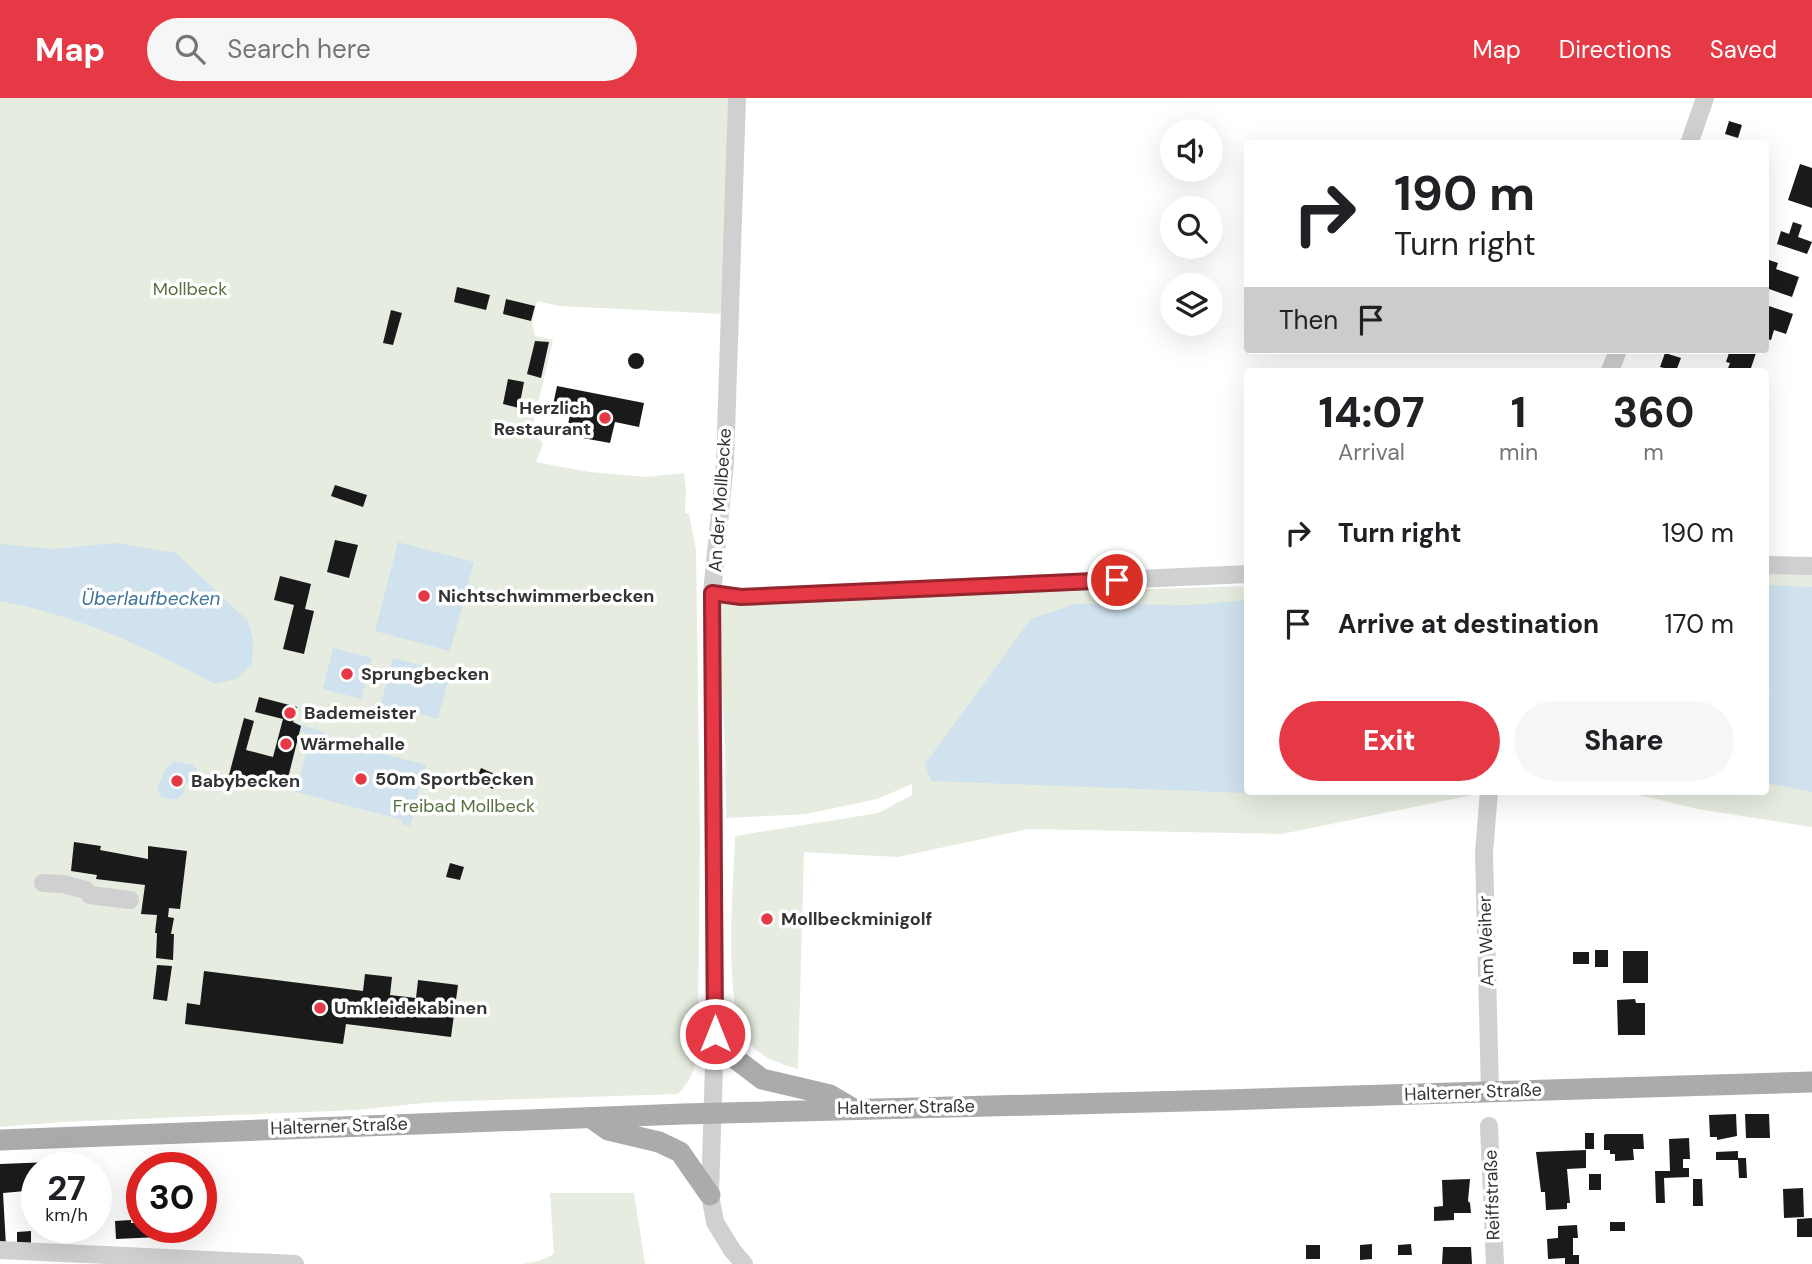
<!DOCTYPE html>
<html lang="en">
<head>
<meta charset="utf-8">
<style>
  :root { --surface:#fff; --page:#f6f6f6; --text:#202124; --muted:#757577; --accent:#e63946 }
  body { margin:0; font-family:"DM Sans",sans-serif; background:var(--page); color:var(--text); height:100vh; display:flex; flex-direction:column; font-size:26px; white-space:nowrap }
  * { box-sizing:border-box; margin:0 }
  p { font-size:23px; color:var(--muted) }
  .icon { flex:none; width:38px; height:38px; fill:none; stroke:currentColor; stroke-width:2; stroke-linecap:round; stroke-linejoin:round }
  .map { position:relative; flex:1; overflow:hidden }
  .sheet { position:absolute; left:1244px; top:270px; width:525px; height:427px; display:flex; flex-direction:column; background:var(--surface); border-radius:7px; box-shadow:0 7px 28px #0002 }
  .sheet>* { flex:none }
  .banner { position:absolute; left:1244px; top:42px; width:525px; height:214px; border-radius:7px; box-shadow:0 7px 28px #0002; background:#fff; color:var(--text); overflow:hidden }
  .tools { position:absolute; left:1160px; top:21px; display:grid; gap:14px }
  .tools a { display:grid; place-items:center; width:63px; height:63px; border-radius:50%; background:var(--surface); box-shadow:0 7px 28px #0002; font-size:35px }
  .speed { position:absolute; left:21px; top:1054px; display:flex; gap:14px; font-size:35px; font-weight:700; text-align:center }
  .speed>* { display:grid; place-content:center; width:91px; height:91px; border-radius:50%; background:var(--surface); box-shadow:0 7px 28px #0002; line-height:1 }
  .speed small { font-size:18px; font-weight:400 }
  .speed .limit { border:10px solid #d22; background:#fff; color:#111 }
  .pin { position:absolute; display:grid; place-items:center; width:60px; height:60px; color:#fff; margin:-30px; border:4px solid #fff; border-radius:50%; box-shadow:0 2px 7px #0007 }
  .me { position:absolute; width:77px; margin:-38px; rotate:0deg; stroke-linejoin:round; filter:drop-shadow(0 0 5px #0008) }
  .turn { display:flex; align-items:center; gap:24px; height:147px; padding:0 35px; font-size:32px }
  .turn .icon { width:91px; height:91px; stroke-width:2.5 }
  .turn b { display:block; font-size:49px; line-height:60px }
  .then { display:flex; align-items:center; height:66px; padding:0 35px; background:#0003; gap:14px; font-size:26px }
  .eta { display:flex; justify-content:space-evenly; align-items:center; height:119px; text-align:center }
  .eta b { font-size:42px; font-weight:800; line-height:49px }
  .primary-button { display:flex; gap:14px; margin-top:auto; padding:14px 35px }
  .primary-button a { flex:1; height:80px; border-radius:42px; background:var(--accent); color:#fff; font-size:28px; font-weight:800; line-height:80px; text-align:center }
  .primary-button a+a { background:var(--page); color:var(--text) }
  ul { padding:0; list-style:none }
  li { display:flex; align-items:center; gap:21px; height:91px; padding:0 35px }
  li div { flex:1 }
  li b { display:block; font-size:26px }
  li em { font-style:normal }
  header { display:flex; align-items:center; gap:42px; box-sizing:border-box; height:98px; padding:0 35px; background:var(--accent); color:#fff }
  header strong { font-size:33px }
  nav { display:flex; gap:38px; margin-inline-start:auto; font-size:24px }
  .search { width:490px; height:63px; background:var(--page); display:flex; align-items:center; gap:18px; box-sizing:border-box; padding:0 24px; border-radius:38px; color:var(--muted); font-size:26px }
  .map>svg:first-child { display:block }
  .green { fill:#e6ecdf }
  .water { fill:#cfe2ee }
  .building { fill:#1a1a1a }
  .lines { fill:none; stroke-linecap:round; stroke-linejoin:round }
  .minor { stroke:#d0d0d0; stroke-width:18 }
  .major { stroke:#ababab; stroke-width:21 }
  .route-casing { stroke:#96252e; stroke-width:18 }
  .route { stroke:#e63946; stroke-width:12 }
  .poi-dot { fill:#e63946; stroke:#fff; stroke-width:2.5 }
  .labels { text-anchor:middle; dominant-baseline:central; stroke-width:7; stroke-linejoin:round; paint-order:stroke }
  .park-label { font-size:18px; fill:#56703f; stroke:#fff }
  .poi-label { font-size:18px; font-weight:bold; fill:#333; stroke:#fff; text-anchor:start }
  .street-label { font-size:18px; fill:#333; stroke:#fff }
  .water-label { font-size:19px; font-style:italic; fill:#3f7597; stroke:#fff }
</style>
</head>
<body>
<header>
<strong>Map</strong>
<div class="search"><svg class="icon" aria-label="search" viewBox="0 0 24 24"><circle cx="10" cy="10" r="6"/><path d="M15 15l6 6"/></svg>Search here</div>
<nav><a>Map</a><a>Directions</a><a>Saved</a></nav>
</header>
<div class="map">
<svg width="1812" height="1166" viewBox="0 0 1812 1166">
  <rect width="100%" height="100%" fill="#fff"/>
  <path class="green" d="M0,0H728L724,216L559,208L537,203L532,224L535,238L553,242L532,331L543,346L536,364L589,374L646,379L684,375L686,391L685,415L689,416L696,452L700,738L698,917C705,942 697,978 678,996L433,1004L356,1012L62,1024L0,1029Z
    M1812,471V729L1698,711L1622,693H1766V473Z
    M1248,488V693H1492L1282,736L1028,731L898,759L804,754L798,971C779,965 759,959 747,942C722,908 734,784 735,738L878,715L912,697V686L877,701L806,716L726,720L725,646L718,504Z
    M550,1095H634L645,1166H523L539,1163L554,1156Z"/>
  <path class="water" d="M398,444L474,464L450,553L375,533Z
    M116,445L176,455L248,523L253,541L252,567L236,581L215,586C144,548 79,518 0,503V446L53,451Z
    M1766,487L1812,489V694L1766,685V597L1770,596L1766,547Z
    M1248,502V693H1316L1295,697L931,683L925,666L1031,521L1075,506L1190,507Z
    M333,550L372,560L361,601L323,591Z
    M393,560L450,575L438,621L381,606Z
    M293,625L325,634L324,640L426,667L410,728L402,726L403,722L296,694L311,637L291,631Z
    M174,663L194,667L199,676L195,683L185,686L183,697L175,702L161,699L157,690L166,671Z"/>
  <path class="building" d="M1729,23L1742,27L1738,40L1725,36Z
    M1800,66L1812,70V110L1788,102Z
    M1793,124L1802,127L1798,139L1812,144L1807,156L1777,146L1781,133L1789,136Z
    M1766,161L1778,165L1776,171L1799,179L1792,199L1766,190Z
    M457,189L490,197L486,212L454,204Z
    M506,201L535,208L531,223L503,216Z
    M1766,207L1793,216L1786,236L1774,232L1771,242L1766,241Z
    M391,212L402,215L393,247L383,245Z
    M535,243L549,244L541,280L527,276Z
    M1730,252H1749L1756,255L1750,273H1727L1730,265L1726,264Z
    M628 263a8 8 0 1 1 16 0a8 8 0 1 1-16 0Z
    M1665,255L1681,260L1676,273L1660,269Z
    M508,281L524,284L519,310L503,306Z
    M557,288L644,305L639,329L615,324L610,345L566,337L570,316L552,312Z
    M335,387L367,397L363,409L331,398Z
    M335,442L358,447L349,480L327,474Z
    M280,478L311,486L305,511L314,513L304,556L283,551L294,507L274,502Z
    M259,599L297,609L293,624L301,628L285,692L229,677L244,620L254,623L246,652L273,659L283,621L255,614Z
    M481,670L499,678L493,691L475,684Z
    M74,744L101,748L100,752L148,761V748L187,753L180,811L169,810L168,819L174,820L171,836H174L173,862L156,860L157,835H155L157,817L141,816L145,787L96,781L97,777L71,773Z
    M450,765L464,769L460,782L446,779Z
    M1595,852H1608V869H1595Z
    M1623,853H1648V885H1623Z
    M1573,854H1589V866H1573Z
    M157,867L172,868L167,903L153,901Z
    M204,873L363,893L365,876L392,879L390,897L416,900L418,882L458,887L451,939L346,926L343,946L185,926L187,905L200,907Z
    M1635,901L1636,905H1645V937H1618L1617,902Z
    M1736,1016L1737,1038L1717,1042V1039H1710L1709,1017Z
    M1745,1016H1769L1770,1040H1746Z
    M1585,1035H1594V1051H1585Z
    M1606,1036H1643L1644,1051H1633L1634,1062L1615,1063V1056H1610V1052H1604V1037Z
    M1689,1040L1690,1061H1683V1070H1689V1079L1664,1080L1665,1105H1656L1655,1073H1670L1669,1041Z
    M1586,1052V1070L1567,1071L1570,1105H1567V1111L1546,1112L1545,1094H1541L1536,1054Z
    M1738,1053V1060H1746L1747,1080H1739L1738,1062H1716V1054Z
    M51,1064L52,1069H37V1092L3,1095L6,1148H0V1066Z
    M1589,1076H1601V1092H1589Z
    M1470,1081L1468,1103L1470,1105L1471,1115H1454V1122L1434,1123V1109L1443,1108L1442,1082Z
    M1693,1081H1702L1703,1108H1693Z
    M1803,1090L1804,1119L1784,1120L1783,1091Z
    M28,1102H37V1120H28Z
    M1812,1120V1139H1797V1121Z
    M131,1122V1125H142V1129H159V1139L116,1141L115,1123Z
    M1610,1124H1625V1133H1610Z
    M1577,1127L1578,1140H1573V1157H1579V1166H1565V1160L1548,1161L1547,1141L1558,1140V1128Z
    M72,1129H94V1134H81V1139H72Z
    M31,1133V1147L17,1148V1134Z
    M1372,1146V1161L1360,1162V1147Z
    M1411,1146L1412,1157H1398V1147Z
    M1306,1147H1320V1161H1306Z
    M1443,1149H1471L1472,1166H1442Z"/>
  <g class="lines">
    <path class="minor" d="M737,0L725,364L712,495L715,935L710,1097L715,1124L732,1152L744,1166
      M1689,46L1705,0
      M1610,273L1618,252
      M1766,467L1812,468
      M712,495L741,499L1248,476
      M1489,693L1484,755L1490,993
      M43,785L63,786L86,792L90,797L130,802
      M1489,1028L1495,1166
      M0,1152L295,1166"/>
    <path class="major" d="M715,935L737,962L762,981L830,997L852,1010
      M591,1020L608,1032L659,1044L680,1054L710,1097
      M0,1042L683,1016L1225,1002L1812,984"/>
  </g>
  <g class="lines">
    <g class="route-casing">
      <path id="route" d="M715,936L712,495L741,499L1117,482"/>
    </g>
    <use href="#route" class="route"/>
  </g>
  <g class="poi-dot">
    <circle cx="605" cy="320" r="7"/>
    <circle cx="424" cy="498" r="7"/>
    <circle cx="347" cy="576" r="7"/>
    <circle cx="290" cy="615" r="7"/>
    <circle cx="286" cy="646" r="7"/>
    <circle cx="361" cy="681" r="7"/>
    <circle cx="177" cy="683" r="7"/>
    <circle cx="767" cy="821" r="7"/>
    <circle cx="320" cy="910" r="7"/>
  </g>
  <g class="labels">
    <g class="park-label">
      <text x="190" y="191">Mollbeck</text>
      <text x="464" y="708">Freibad Mollbeck</text>
    </g>
    <g class="poi-label">
      <text x="591" y="310" text-anchor="end">Herzlich<tspan x="591" dy="21">Restaurant</tspan></text>
      <text x="438" y="498">Nichtschwimmerbecken</text>
      <text x="361" y="576">Sprungbecken</text>
      <text x="304" y="615">Bademeister</text>
      <text x="300" y="646">Wärmehalle</text>
      <text x="375" y="681">50m Sportbecken</text>
      <text x="191" y="683">Babybecken</text>
      <text x="781" y="821">Mollbeckminigolf</text>
      <text x="334" y="910">Umkleidekabinen</text>
    </g>
    <g class="street-label">
      <text transform="translate(720 402) rotate(-86)">An der Mollbecke</text>
      <text transform="translate(1486 843) rotate(-92)">Am Weiher</text>
      <text transform="translate(1473 994) rotate(-2)">Halterner Straße</text>
      <text transform="translate(906 1009) rotate(-1)">Halterner Straße</text>
      <text transform="translate(339 1028) rotate(-2)">Halterner Straße</text>
      <text transform="translate(1492 1097) rotate(-92)">Reiffstraße</text>
    </g>
    <g class="water-label">
      <text x="151" y="500">Überlaufbecken</text>
    </g>
  </g>
</svg>
<div class="tools">
<a><svg class="icon" aria-label="sound" viewBox="0 0 24 24"><path d="M4 9h4l5-4v14l-5-4H4zM17 9q2 3 0 6"/></svg></a>
<a><svg class="icon" aria-label="search" viewBox="0 0 24 24"><circle cx="10" cy="10" r="6"/><path d="M15 15l6 6"/></svg></a>
<a><svg class="icon" aria-label="layers" viewBox="0 0 24 24"><path d="M12 4l9 5-9 5-9-5zM3 14l9 5 9-5"/></svg></a>
</div>
<div class="speed"><div>27<small>km/h</small></div><div class="limit">30</div></div>
<div class="pin" style="left:1117px;top:482px;background:#d93025"><svg class="icon" aria-label="arrive" viewBox="0 0 24 24"><path d="M6 21V4h12l-3 4 3 4H6"/></svg></div>
<svg class="me" style="left:715px;top:936px" viewBox="-20 -20 40 40"><circle r="17" fill="#e63946" stroke="#fff" stroke-width="3"/><path d="M0-11L8 9 0 5-8 9z" fill="#fff"/></svg>
<div class="banner">
<div class="turn"><svg class="icon" aria-label="right" viewBox="0 0 24 24"><path d="M7 20v-9h11M14 6l5 5-5 5"/></svg><div><b>190 m</b>Turn right</div></div>
<div class="then">Then<svg class="icon" aria-label="arrive" viewBox="0 0 24 24"><path d="M6 21V4h12l-3 4 3 4H6"/></svg></div>
</div>
<section class="sheet">
<div class="eta">
<div><b>14:07</b><p>Arrival</p></div>
<div><b>1</b><p>min</p></div>
<div><b>360</b><p>m</p></div>
</div>
<ul>
<li><svg class="icon" aria-label="right" viewBox="0 0 24 24"><path d="M7 20v-9h11M14 6l5 5-5 5"/></svg><div><b>Turn right</b></div><em>190 m</em></li>
<li><svg class="icon" aria-label="arrive" viewBox="0 0 24 24"><path d="M6 21V4h12l-3 4 3 4H6"/></svg><div><b>Arrive at destination</b></div><em>170 m</em></li>
</ul>
<div class="primary-button"><a>Exit</a><a>Share</a></div>
</section>
</div>
</body>
</html>
